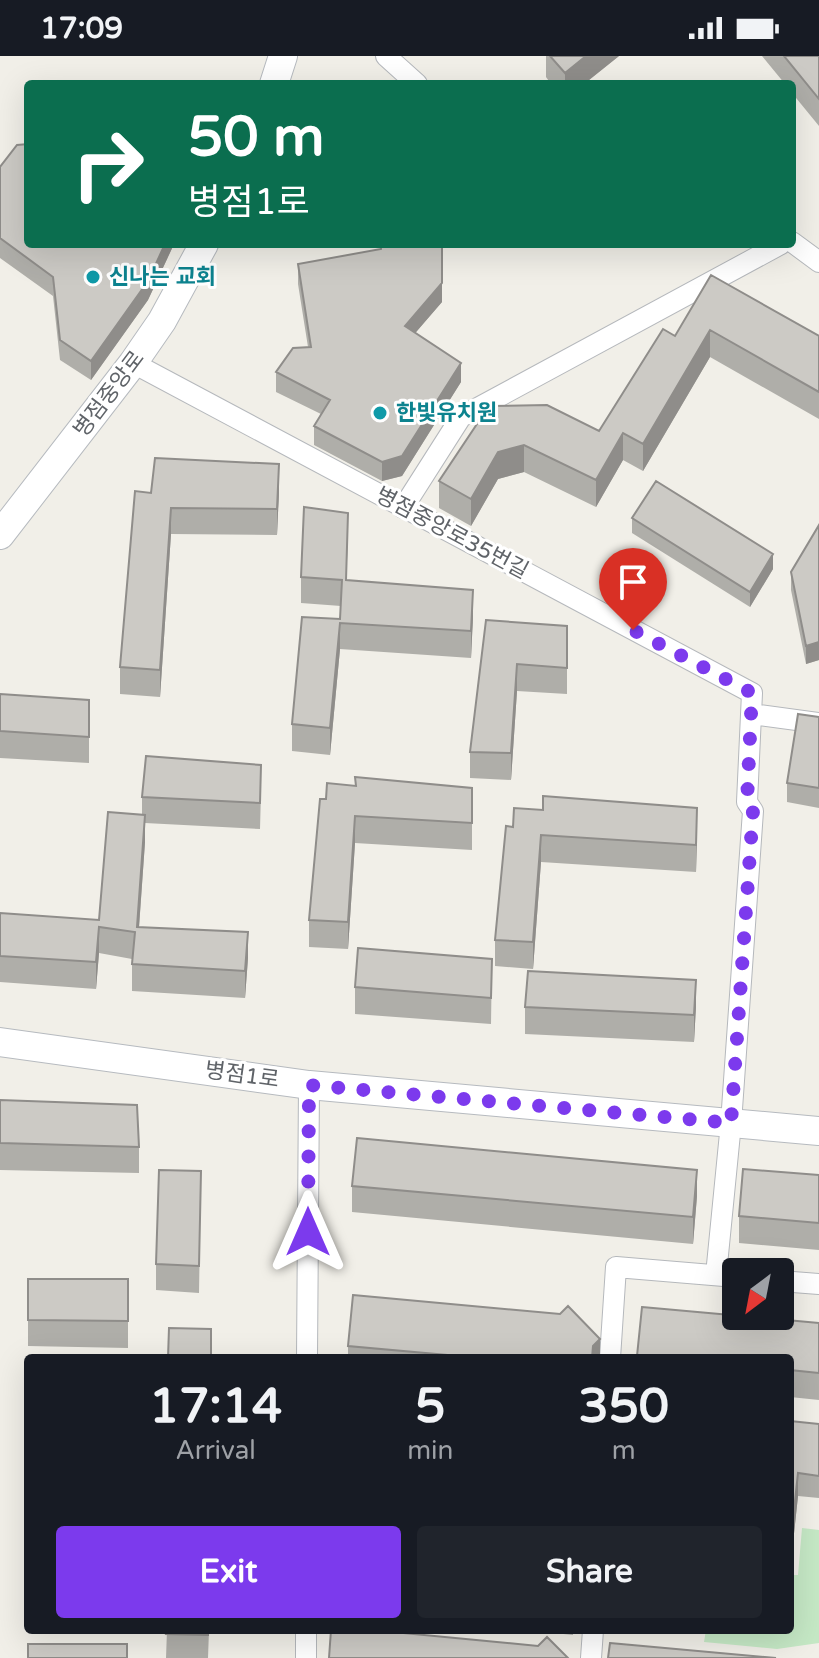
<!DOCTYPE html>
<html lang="en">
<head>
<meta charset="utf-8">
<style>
  :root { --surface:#171b24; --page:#20242c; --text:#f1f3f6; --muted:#9ea1a6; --accent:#7c3aed }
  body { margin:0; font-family:"Varela Round","Noto Sans KR",sans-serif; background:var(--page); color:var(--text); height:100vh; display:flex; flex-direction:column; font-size:30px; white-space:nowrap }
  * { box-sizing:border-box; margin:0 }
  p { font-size:26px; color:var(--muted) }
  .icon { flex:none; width:44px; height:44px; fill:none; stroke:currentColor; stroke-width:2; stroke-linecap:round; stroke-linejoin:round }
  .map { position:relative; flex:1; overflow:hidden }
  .side { position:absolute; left:24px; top:1298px; width:770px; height:280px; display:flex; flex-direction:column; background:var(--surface); border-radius:8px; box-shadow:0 8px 32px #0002 }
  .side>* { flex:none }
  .guide { position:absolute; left:24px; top:24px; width:772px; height:168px; border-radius:8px; box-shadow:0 8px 32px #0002; background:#0b6e4f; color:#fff; overflow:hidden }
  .needle { width:52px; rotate:212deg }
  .tools { position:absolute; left:722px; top:1202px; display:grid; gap:16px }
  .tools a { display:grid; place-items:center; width:72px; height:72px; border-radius:8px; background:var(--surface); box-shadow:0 8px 32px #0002; font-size:40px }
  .pin { position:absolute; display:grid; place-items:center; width:68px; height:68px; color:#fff; margin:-82px -34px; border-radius:50% 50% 50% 0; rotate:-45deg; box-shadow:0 0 8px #0007 }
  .pin .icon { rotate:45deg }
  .me { position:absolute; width:88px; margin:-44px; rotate:0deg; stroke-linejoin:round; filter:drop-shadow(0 0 6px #0008) }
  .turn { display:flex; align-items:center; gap:28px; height:168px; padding:0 32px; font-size:36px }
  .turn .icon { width:104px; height:104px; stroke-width:2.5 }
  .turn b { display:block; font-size:56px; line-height:68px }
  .eta { display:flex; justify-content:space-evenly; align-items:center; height:136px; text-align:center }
  .eta b { font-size:48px; font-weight:700; line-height:56px }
  .button { display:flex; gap:16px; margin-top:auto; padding:16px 32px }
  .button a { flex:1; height:92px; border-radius:8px; background:var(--accent); color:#fff; font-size:32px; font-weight:700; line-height:92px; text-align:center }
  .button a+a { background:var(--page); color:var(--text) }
  .status { display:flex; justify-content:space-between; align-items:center; height:56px; padding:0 40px; background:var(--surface); direction:ltr }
  .status svg { height:22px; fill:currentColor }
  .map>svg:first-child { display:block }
  .green { fill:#c5e8c5 }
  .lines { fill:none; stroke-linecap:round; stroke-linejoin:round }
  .street-casing { stroke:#b5b8bc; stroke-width:22 }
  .secondary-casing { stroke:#b6babf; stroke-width:30 }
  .street { stroke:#fff; stroke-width:20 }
  .secondary { stroke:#fff; stroke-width:28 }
  .wall { fill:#afaea9 }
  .shaded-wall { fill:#8f8d8a }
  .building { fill:#cccac5; stroke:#8f8d8a; stroke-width:2 }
  .route { stroke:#7c3aed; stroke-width:14; stroke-dasharray:0 25.2 }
  .culture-dot { fill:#0f9aa8; stroke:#fff; stroke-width:3 }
  .labels { text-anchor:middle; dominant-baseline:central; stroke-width:6; stroke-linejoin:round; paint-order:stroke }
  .culture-label { font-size:22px; font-weight:bold; fill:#0d838f; stroke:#fff; text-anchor:start }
  .street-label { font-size:22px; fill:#5f6368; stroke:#fff }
</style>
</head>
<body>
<div class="status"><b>17:09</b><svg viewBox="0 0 49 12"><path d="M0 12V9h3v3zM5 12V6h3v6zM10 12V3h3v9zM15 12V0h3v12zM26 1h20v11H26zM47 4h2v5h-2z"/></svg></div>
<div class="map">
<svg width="819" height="1602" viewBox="0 0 819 1602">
  <rect width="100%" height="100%" fill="#f1efe8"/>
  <path class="green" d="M802,1472L819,1474V1587L777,1593L704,1586L706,1574H790V1519H798Z"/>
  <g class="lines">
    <g class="street-casing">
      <path id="street" d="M386,0L417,28
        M792,186L819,206
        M133,307L752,637L747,746L753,755L731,1067L716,1219
        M403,452L461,361L781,188
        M751,658L819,667
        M780,1225L819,1228
        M307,1302L309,1029
        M610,1302L616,1211L736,1221
        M306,1602V1574
        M591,1602L593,1574"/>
    </g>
    <g class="secondary-casing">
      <path id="secondary" d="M274,28L283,0
        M0,479L133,307L162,265L204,188
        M0,986L309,1029L819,1075"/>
    </g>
    <use href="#street" class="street"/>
    <use href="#secondary" class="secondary"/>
  </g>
  <path class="wall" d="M546,0H619L584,28H551L546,21Z
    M762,0H819V70L792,37V28H785Z
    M0,111L28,188H174L148,244L91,324L60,304L53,240L0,202Z
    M298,208L442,246L415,277L461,326L402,420L382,425L314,389V370L321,358L276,336V316L308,291L298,228Z
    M711,219L819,280V363L710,301L643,415L623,404L596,451L524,416L498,423L471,470L439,452V425L489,350L599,375L675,280Z
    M279,435L277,479L171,478L160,641L120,638V611L151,437Z
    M632,462L773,513L750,551L632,477Z
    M819,469V604L806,608L791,534V516Z
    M348,484L346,524L473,560L471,602L340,593L330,699L292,695V668L340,563L341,550L301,547V521Z
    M486,564L567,570V638L517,635L511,724L470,722V696Z
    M0,638L89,644V707L0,702Z
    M819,661V752L787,746V727Z
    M472,732V794L355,787L348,893L309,891V864L326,743Z
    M261,736L260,773L145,767V786L139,872L248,902L245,942L132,935V903L99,897L96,933L0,926V857L99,864L142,759V741Z
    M513,771L697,779L696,816L541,806L533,913L495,910V884Z
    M492,903L491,968L355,958V931Z
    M696,950L694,986L525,978V951Z
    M0,1044L139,1091V1117L0,1114Z
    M201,1115L199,1237L156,1234V1208Z
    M819,1119V1194L739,1187V1160Z
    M352,1130L697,1140L693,1188L352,1156Z
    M28,1223H128V1292L28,1290Z
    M642,1251L819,1267V1344L790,1341V1302H637Z
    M348,1290L600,1302H348Z
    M790,1365L819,1368V1442L798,1440L790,1515Z
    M167,1574H209L208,1602H166Z
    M525,1574H573V1579Z"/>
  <path class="shaded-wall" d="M586,0H619L584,28H565V17Z
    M165,188H174L148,244L91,324V305Z
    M442,227V246L405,289V270Z
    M710,274V301L643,415V388Z
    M461,307V326L402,420L382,425V406Z
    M623,377V404L596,451V424Z
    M524,389V416L498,423L471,470V443L498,396Z
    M279,408V435L277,479V453Z
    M171,452V478L160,641V614Z
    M773,498V513L750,551V536Z
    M473,534V560L471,602V575Z
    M340,567V593L330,699V672Z
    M819,586V604L806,608V590Z
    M517,608V635L511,724V697Z
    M697,752V779L696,816V789Z
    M145,759V786L137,898V871Z
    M355,760V787L348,893V866Z
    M541,779V806L533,913V886Z
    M99,871V897L96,933V906Z
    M248,876V902L245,942V915Z
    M696,924V950L694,986V959Z
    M697,1114V1140L693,1188V1161Z
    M600,1283V1302H592L593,1290Z
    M798,1417V1440L790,1515V1492Z"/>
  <path class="building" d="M550,0H586L565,17Z
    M784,0H819V43Z
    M28,88V188H165L148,225L91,305L60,284L53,221L0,182V111L17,89Z
    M381,188H442V227L405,270L461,307L402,400L382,406L314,370L330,344L276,316L293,292L311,291L298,208L381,193Z
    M711,219L819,280V336L710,274L643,388L623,377L596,424L524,389L498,396L471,443L439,425L489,350L547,349L599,375L663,273L675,280Z
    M155,402L279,408L277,453L171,452L160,614L120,611L135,435L151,437Z
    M656,425L773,498L750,536L632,462Z
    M304,451L348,457L346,524L473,534L471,575L340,567L330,672L292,668L302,561L340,563L342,524L301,521Z
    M819,469V586L806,590L791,516Z
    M486,564L567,570V612L517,608L511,697L470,696Z
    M0,638L89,644V681L0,675Z
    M798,658L819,661V732L787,727Z
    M146,700L261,709L260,747L142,741Z
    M355,721L472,732V767L355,760L348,866L309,864L320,743H326L327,727L356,730Z
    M543,740L697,752L696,789L541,779L533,886L495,884L506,770L513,771L514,752L543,754Z
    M108,756L145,759L137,871L248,876L245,915L132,908L135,876L99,871L96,906L0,900V857L99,864Z
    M358,892L492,903L491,942L355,931Z
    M528,915L696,924L694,959L525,951Z
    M0,1044L137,1049L139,1091L0,1087Z
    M357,1082L697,1114L693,1161L352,1130Z
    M743,1113L819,1119V1167L739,1160Z
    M159,1114L201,1115L199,1210L156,1208Z
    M28,1223H128V1265L28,1264Z
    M353,1239L560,1258L568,1250L600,1283L593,1290L592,1302H481L348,1290Z
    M642,1251L819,1267V1317L790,1314V1302H660L637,1300Z
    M169,1272L211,1273V1302H168Z
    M790,1365L819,1368V1420L798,1417L790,1492Z
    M167,1574H208V1579L166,1578Z
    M331,1574H372L538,1590L547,1581L568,1602H329Z
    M610,1587L776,1602H608Z
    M28,1588H127V1602H28Z"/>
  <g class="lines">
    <path class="route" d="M308,1176L309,1029L731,1067L753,755L747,746L752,637L633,574"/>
  </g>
  <g class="culture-dot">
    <circle cx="93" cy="221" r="8"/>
    <circle cx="380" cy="357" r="8"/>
  </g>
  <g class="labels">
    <g class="culture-label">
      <text x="109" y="221">신나는 교회</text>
      <text x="396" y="357">한빛유치원</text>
    </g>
    <g class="street-label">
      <text transform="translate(109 338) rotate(-53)">병점중앙로</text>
      <text transform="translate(452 477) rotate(28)">병점중앙로35번길</text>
      <text transform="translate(242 1019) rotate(8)">병점1로</text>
    </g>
  </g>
</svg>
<div class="tools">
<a><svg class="needle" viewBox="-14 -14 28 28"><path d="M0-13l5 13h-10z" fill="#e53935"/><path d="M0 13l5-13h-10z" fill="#9ea1a6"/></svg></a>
</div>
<div class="pin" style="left:633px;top:574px;background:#d93025"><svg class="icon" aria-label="arrive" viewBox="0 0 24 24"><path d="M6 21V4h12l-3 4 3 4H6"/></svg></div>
<svg class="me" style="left:308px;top:1176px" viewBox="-20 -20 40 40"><path d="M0-17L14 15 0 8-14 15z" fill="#7c3aed" stroke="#fff" stroke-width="4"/></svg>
<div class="guide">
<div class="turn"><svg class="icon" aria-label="right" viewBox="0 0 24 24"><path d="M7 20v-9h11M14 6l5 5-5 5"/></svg><div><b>50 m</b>병점1로</div></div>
</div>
<section class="side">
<div class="eta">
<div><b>17:14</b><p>Arrival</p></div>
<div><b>5</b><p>min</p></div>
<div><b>350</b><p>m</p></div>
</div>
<div class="button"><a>Exit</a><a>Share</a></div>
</section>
</div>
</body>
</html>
